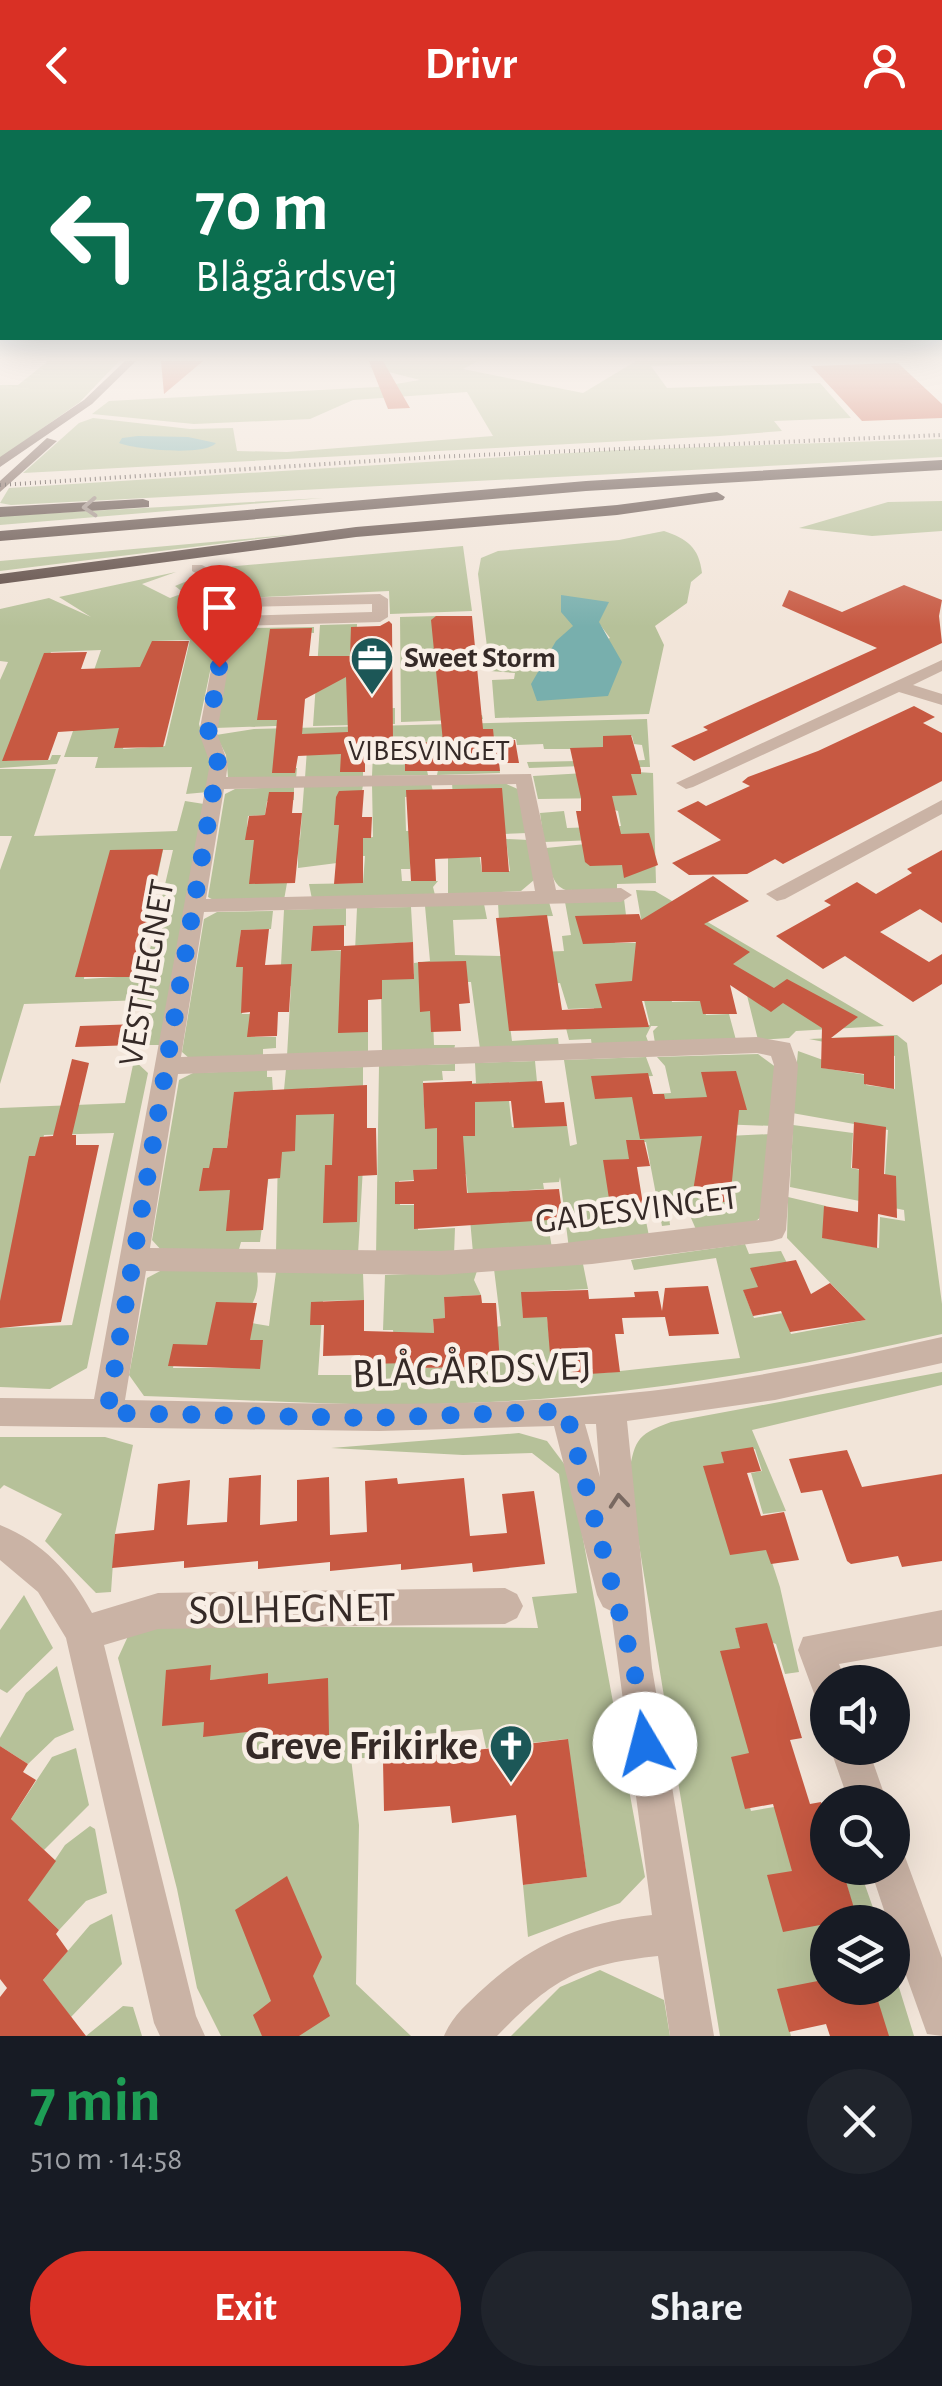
<!DOCTYPE html>
<html lang="en">
<head>
<meta charset="utf-8">
<style>
  :root { --surface:#171b24; --page:#20242c; --text:#f1f3f6; --muted:#9ea1a6; --accent:#d93025 }
  body { margin:0; font-family:"Alegreya Sans",sans-serif; background:var(--page); color:var(--text); height:100vh; display:flex; flex-direction:column; font-size:38px; white-space:nowrap }
  * { box-sizing:border-box; margin:0 }
  p { font-size:32px; color:var(--muted) }
  .icon { flex:none; width:55px; height:55px; fill:none; stroke:currentColor; stroke-width:2; stroke-linecap:round; stroke-linejoin:round }
  .map { position:relative; height:1906px; overflow:hidden }
  .side { display:flex; flex-direction:column; background:var(--surface); flex:1 }
  .side>* { flex:none }
  .banner { position:absolute; left:0px; top:0px; width:942px; height:210px; box-shadow:0 10px 40px #0002; background:#0b6e4f; color:#fff; overflow:hidden }
  .tools { position:absolute; left:810px; top:1535px; display:grid; gap:20px }
  .tools a { display:grid; place-items:center; width:100px; height:100px; border-radius:50%; background:var(--surface); box-shadow:0 10px 40px #0002; font-size:50px }
  .pin { position:absolute; display:grid; place-items:center; width:85px; height:85px; color:#fff; margin:-102px -42px; border-radius:50% 50% 50% 0; rotate:-45deg; box-shadow:0 0 10px #0007 }
  .pin .icon { rotate:45deg }
  .me { position:absolute; width:110px; margin:-55px; rotate:352deg; stroke-linejoin:round; filter:drop-shadow(0 0 8px #0008) }
  .turn { display:flex; align-items:center; gap:35px; height:210px; padding:0 30px; font-size:45px }
  .turn .icon { width:130px; height:130px; stroke-width:2.5 }
  .turn b { display:block; font-size:70px; line-height:85px }
  .round { display:grid; place-items:center; flex:none; width:105px; height:105px; border-radius:52px; background:var(--page) }
  .head { display:flex; align-items:center; justify-content:space-between; height:170px; padding:0 30px }
  h1 { font-size:60px; font-weight:600; line-height:75px; color:#1e9e55 }
  .action { display:flex; gap:20px; margin-top:auto; padding:20px 30px }
  .action a { flex:1; height:115px; border-radius:60px; background:var(--accent); color:#fff; font-size:40px; font-weight:600; line-height:115px; text-align:center }
  .action a+a { background:var(--page); color:var(--text) }
  header { display:flex; justify-content:space-between; align-items:center; height:130px; padding:0 30px; background:var(--accent); color:#fff; font-size:45px; font-weight:600 }
  .map>svg:first-child { display:block }
  .green { fill:#b6c199; fill-rule:evenodd }
  .water { fill:#78afad }
  .building { fill:#c75942; fill-rule:evenodd }
  .lines { fill:none; stroke-linecap:round; stroke-linejoin:round }
  .minor { fill:#cab3a5; fill-rule:evenodd }
  .major { fill:#786057; fill-rule:evenodd }
  .highway { fill:#57443e; fill-rule:evenodd }
  .rail { stroke:#352a27; stroke-width:4; stroke-dasharray:1 4; stroke-linecap:butt }
  .oneway { stroke:#988881 }
  .oneway2 { stroke:#786860 }
  .route { stroke:#1a73e8; stroke-width:18; stroke-dasharray:0 32.4 }
  .labels { text-anchor:middle; dominant-baseline:central; stroke-width:9; stroke-linejoin:round; paint-order:stroke }
  .far-poi-label { font-size:30px; font-weight:bold; fill:#352a27; stroke:#f9efe6; text-anchor:start }
  .far-street-label { font-size:30px; fill:#352a27; stroke:#f9efe6 }
  .street-label { font-size:35px; fill:#352a27; stroke:#f9efe6 }
  .near-street-label { font-size:42px; fill:#352a27; stroke:#f9efe6 }
  .near-poi-label { font-size:42px; font-weight:bold; fill:#352a27; stroke:#f9efe6; text-anchor:end }
</style>
</head>
<body>
<header><svg class="icon" aria-label="back" viewBox="0 0 24 24"><path d="M15 5l-7 7 7 7"/></svg>Drivr<svg class="icon" aria-label="person" viewBox="0 0 24 24"><circle cx="12" cy="8" r="4"/><path d="M4 21q1-7 8-7t8 7"/></svg></header>
<div class="map">
<svg width="942" height="1906" viewBox="0 0 942 1906">
  <rect width="100%" height="100%" fill="#f2e5d9"/>
  <path class="green" d="M48,231H119L80,272L0,328V255H18Z
    M380,231H478L463,239L583,263L636,231H772L651,236L667,258L820,253L851,288L774,291L782,301L720,306L23,343L79,293L93,288L190,299L233,298L237,321L287,322L493,306L467,262L353,270L310,289L194,294L92,284L109,271L377,257L420,250L369,237Z
    M942,309V327L11,375L0,373L9,358L618,320Z
    M323,368L0,395V386Z
    M942,371V401L872,406L799,398L888,372Z
    M664,401C687,409 699,417 702,443L691,452L687,473L655,496L664,515L649,584L495,588L492,550L514,549L515,543L490,541L478,444L481,428L498,421L619,410ZM598,492L610,508L540,539C563,511 558,499 598,492Z
    M299,404L0,441V431Z
    M463,416L472,481L390,484L389,461L241,468L233,453L209,442L214,438Z
    M176,442L142,454L170,468L184,463L175,456L199,446L225,459L226,465L199,594L210,633L208,662L186,664L192,637L95,638L98,627H64L101,520L51,522L7,631L50,630L52,625H61L57,634L0,638V550L8,532L0,531V479L49,468L91,487L59,467ZM190,510L165,616L123,619L153,511Z
    M437,486L443,586L482,585L483,589L401,592L400,487Z
    M251,493L252,498L314,497V503L299,502L264,590H290L303,595L215,598L234,495Z
    M357,494L354,579L395,578V594L313,596L320,495Z
    M647,589L650,637H626L624,631L645,630L642,615L634,614L632,606H605L606,627L582,636L529,638L527,632L578,631L576,619H544L543,614L517,615L516,609L504,610L447,635L499,634L500,643L437,645L438,640L423,612L401,613L425,631L428,645L372,646L374,601L342,624L363,636V646L305,648L308,605L274,638H297L296,649L237,650L228,647L226,625L216,605L254,599Z
    M0,639H56L34,706L177,701L185,671L204,674L163,915H137L145,870L24,874L0,954V740L12,706H0ZM163,720H173L144,845L137,846ZM119,721L117,847L84,849V848Z
    M621,641L653,643L656,753L617,754V760C567,760 554,774 546,718L646,708L544,712L540,683L564,681L567,698L621,696L618,681L611,679L607,668L538,669L533,646Z
    M502,652L520,660L527,703L446,706L477,710L482,742L510,741L506,709L529,710L534,750L521,761L448,765V720L410,721V739H401L402,751H438L433,757L435,765L312,769L309,754L363,753L365,726H338L337,733L298,738V713L251,753H287L284,770L217,772L208,767L225,664L235,659L294,657V670L267,671L265,685L248,686L247,697L300,710L304,657L363,655L362,661L337,667L362,694L363,708L373,707L372,654L431,653L434,666L405,667L406,701H434L454,683L452,653Z
    M636,760L655,761L884,896L796,901L789,908L758,910L741,841L667,857L672,872L702,871L706,885L729,884L736,910L655,913L653,901L658,896H651L646,906L649,914L592,917L591,909L569,910L566,898L650,895L642,862L611,888H596L594,878L568,879L560,853L549,854L507,873L512,911L558,908L559,917L480,919L471,852H457L432,866L434,915H455L454,920L382,923L381,853L341,902L368,901V923L287,926L291,856L244,867L242,884H253L251,907H276V918L263,919V927L190,929L182,922L204,789L217,782L273,781L271,799L241,800L237,837L281,835L284,780L346,778V796H316L313,820L355,821L357,778L411,777L413,812L385,814L386,845L414,844V833L430,831L425,776L484,774L487,789L453,790L455,825L501,826L498,773L549,772L553,786L513,787L539,822L564,821L562,806L571,805L565,772L624,769L626,785L613,804L615,813H635L644,806Z
    M897,905L907,913L942,1174V1204C776,1242 610,1270 439,1274C341,1277 242,1269 144,1266L129,1245L147,1148L162,1140L257,1142C263,1177 234,1196 212,1218H177L173,1238H239L246,1192L269,1196L276,1142L363,1143L364,1170L323,1171L318,1245H375L382,1254V1209L394,1208L393,1200H383L385,1145L477,1141L474,1150L481,1165L444,1167L445,1188L433,1189L434,1203L414,1238L488,1237L485,1199L501,1196L494,1139L583,1134L588,1159L522,1162L523,1187H547L551,1224L599,1223L602,1243L740,1228L716,1128L634,1140L631,1130L745,1114L749,1124L781,1121L787,1133L764,1136L771,1158L744,1162L754,1188L783,1183L791,1204L866,1190L787,1108L788,1067L826,1076L825,1108L879,1118L880,1087L905,1091L904,1080L790,1057L793,995L853,1003L851,1038L885,1045L888,1000L792,983L798,921L823,930V938L866,945V955L895,959V926L809,909Z
    M758,924L777,938L775,996L716,994L712,979L742,977L734,944H708L714,970L691,971L697,998L724,997L727,1006L771,1004L765,1083L754,1093L698,1104L684,1072H667L670,1095L662,1096L646,1012H628L631,1029L604,1031L616,1087L645,1086L650,1111L569,1119L560,1047L559,1052L543,1053L544,1059L478,1063L481,1092L547,1089L552,1118L473,1123L466,1044H452L451,1038L414,1040V1050L399,1051L400,1075H417L418,1100L455,1098L454,1125L376,1127L379,936L455,934V941H442L443,950L423,951L425,998L457,997L455,954L476,953L475,933L535,931L537,952L489,953L490,971H509L512,997L567,995L570,1016L577,1014L564,930L646,927L653,946L596,949L599,966L637,964L640,976H656L654,964L671,963L665,936L657,927Z
    M134,930L148,943L87,1238L50,1259L0,1257V1198L72,1195L114,1003L44,1005L0,1175V978L125,973Z
    M363,937V956L308,958L307,983H336L364,1020L358,1124L276,1122L278,1023L286,939Z
    M267,940V947H272L273,962L235,963L227,1016L271,1029L260,1112H241L238,1123L163,1122L152,1110L179,950L193,943Z
    M942,1242V1255L752,1300L786,1381L763,1384L751,1343L762,1341L755,1319L736,1322L780,1457L799,1542L785,1544L776,1514L735,1498L741,1519L752,1620L742,1647L751,1681L780,1676L856,1787L842,1738H859L878,1792H828L827,1854L780,1863L791,1906H720L628,1348C635,1312 634,1305 671,1292Z
    M519,1303L547,1311L571,1343L645,1747L620,1773L528,1807L523,1755L587,1747L567,1609L486,1618L482,1599L413,1605L411,1628H351L359,1695L356,1854L411,1906H221L197,1858L177,1759L118,1528L129,1504L154,1496L538,1498L532,1467L577,1463L559,1344L532,1323L463,1325L331,1318ZM210,1535V1550L268,1544L266,1611L265,1600L203,1606Z
    M0,1307H105L133,1315L115,1404L111,1462L96,1463L45,1411L62,1384L4,1355L0,1359Z
    M24,1465L53,1518L7,1563L0,1559V1500Z
    M57,1536L74,1600L55,1608L28,1634L0,1616V1608L26,1563Z
    M76,1618L89,1675L44,1720L11,1689L52,1627Z
    M90,1696L95,1699L107,1763L86,1771L59,1800L28,1770L65,1715Z
    M112,1784L122,1834L71,1887L43,1850L90,1795Z
    M893,1838L914,1906H888L873,1858H892Z
    M600,1840L664,1870L670,1906H511L560,1857Z
    M123,1876L133,1877L142,1906H86Z"/>
  <path class="water" d="M138,306L188,307L216,313C205,326 138,320 119,313L122,308Z
    M561,465L609,472L599,492L622,532L608,566L537,571L531,554L556,511L573,496L561,482Z"/>
  <path class="building" d="M161,231H203L164,264Z
    M369,231H383L410,278L388,279Z
    M898,233L942,274V288L862,291L811,236Z
    M904,455L942,470L939,486L942,513L694,631L671,616L708,600L703,597L877,518L782,476L789,460L842,482Z
    M436,486H472L483,599H493L494,609L515,610L519,633H499L500,641H405V632H365V642H340L341,624L298,626L295,643H272L277,590H257L270,499L312,498L309,526H350L351,497L380,496L389,491L392,494L393,613L443,612L431,490ZM346,547L348,602L302,604L305,569Z
    M152,511H189L163,617L114,618L119,598L58,602L48,630L2,631L44,523L87,522L81,539L140,537Z
    M914,576L935,587L923,593L942,603V651L783,734L775,729L747,744L689,745L672,733L721,710L677,681L698,671L706,676L750,656L742,652L748,647L818,621Z
    M631,605L641,640V644H631L637,665L612,666L621,704L649,703L658,735L624,748L622,735L590,736L585,732L576,681H581V668L570,618L603,617V606Z
    M502,658L509,742H482L481,727L435,729L436,751H411L406,660Z
    M364,660L362,687H372L371,708H363V753L334,754L339,695H334L336,667L339,661Z
    M269,662H294L292,683H302L295,753L249,754L254,710H245L249,686L265,685Z
    M163,719L135,847H75L110,720Z
    M942,720V793L920,779L880,802L929,832L942,824V854L913,872L845,826L823,839L776,806L831,775L824,771L857,752L876,764L912,743L907,739Z
    M713,746L749,771L704,794L750,822L733,834L774,858L787,849L858,887L831,908L894,906V959L864,954V944L821,938L822,898L783,873L771,882L730,855L737,884H703L700,871H642L649,897L509,901L496,788L547,785L562,880L602,878L595,854L632,851L636,812L583,814L575,786L639,784L641,790Z
    M344,795V816L413,812L414,849L382,850V869L368,870V902L338,903L341,820L311,821L313,796Z
    M269,799L265,835L292,834L289,882H278L277,906L247,907L250,882L241,883L243,837H236L241,800Z
    M466,831L470,873L459,874L461,901L431,902L430,881L420,882L418,832Z
    M139,894L135,915L75,917L80,896Z
    M72,929L89,933L72,1005H76V1015H99L61,1192L0,1198V1171L29,1026H35L40,1007L53,1006Z
    M736,941L747,980H739L730,1071L709,1074L703,1058L693,1061L702,1006L640,1009L632,967L595,969L591,946L648,943L653,964H664L665,969L707,967L701,942Z
    M472,951V954L542,951L545,973L564,972L567,996L514,998L511,971L475,972V1006H463L467,1063L559,1059L563,1089L414,1099V1074H395V1052L414,1051L413,1040L437,1039V998L425,999L423,953Z
    M367,955V998H376L377,1045L358,1046L357,1092L323,1093L325,1035H332L334,984L296,985L295,1021L282,1022L280,1048L268,1049L263,1100L226,1101L230,1060L199,1061L203,1038H209L213,1018H227L234,962Z
    M854,992L886,997L884,1044L896,1046L897,1088L878,1084L877,1118L822,1108L824,1076L858,1082L859,1039L852,1038Z
    M626,1010H644L650,1036L637,1037L645,1087L612,1088L603,1030L629,1029Z
    M796,1130L811,1164L830,1153L866,1190L790,1202L781,1181L753,1186L743,1160L758,1157L750,1138Z
    M708,1156L719,1204L669,1206L665,1187L622,1188L624,1204H615L620,1242L573,1245L570,1224H550L547,1187L523,1188L521,1162L588,1160L589,1169L635,1167L634,1162L658,1161L662,1181L665,1158Z
    M481,1165L482,1173H496L500,1234L485,1237L413,1238V1233L361,1234L360,1225L323,1226L324,1195H310L311,1172L364,1170V1201L434,1203L433,1189L445,1188L444,1167Z
    M216,1172L257,1173L250,1210H263L260,1239L168,1236L173,1214L207,1215Z
    M753,1317L761,1341L747,1343L761,1386L784,1382L799,1430L771,1434L766,1420L730,1425L703,1336L724,1333L721,1322Z
    M847,1320L862,1357L942,1344V1431L902,1437L898,1426L851,1434L847,1431L822,1360L801,1363L789,1329Z
    M261,1345L260,1395L297,1391V1350L329,1347L330,1405L367,1402L365,1351L397,1348L398,1354L464,1348L470,1406L507,1403L502,1364L534,1361L545,1434L473,1442L472,1433L401,1440V1434L330,1441V1432L258,1439V1431L184,1438V1431L112,1438L115,1404L154,1400L158,1354L190,1350L187,1395L227,1392L229,1348Z
    M767,1493L802,1608L790,1610L810,1674L821,1672L828,1692V1738H842L857,1788L783,1802L767,1745L792,1741L773,1674L745,1679L731,1627L749,1623L720,1521L740,1518L735,1498Z
    M211,1535L210,1550L268,1543V1554L328,1548L329,1605L265,1612V1600L203,1607L204,1592L162,1596L166,1540Z
    M568,1609L587,1747L523,1755L516,1685L452,1693L450,1676L384,1681L383,1631Z
    M0,1616L28,1634L23,1642L36,1650L11,1689L56,1731L28,1770L59,1800L56,1804L68,1821L43,1850L86,1906H0V1867L7,1858L0,1849Z
    M287,1746L322,1827L313,1846L330,1886L299,1906H262L253,1885L271,1871L235,1780Z
    M828,1849V1858H874L889,1906H830L826,1894L789,1902L777,1859Z"/>
  <g class="lines">
    <path class="minor" d="M192,435H202L239,455L240,468L380,464L388,469V487L380,492L235,496L217,603L228,633L226,647L531,644L556,760L621,758L632,765L621,772L204,782L181,927L757,907L790,913L798,935L786,1100L782,1108L772,1111L592,1134L440,1145L146,1141L125,1270C299,1273 476,1280 650,1261C749,1250 845,1229 942,1207V1233L775,1270L627,1291L652,1538L714,1906H670L658,1826C577,1835 554,1848 497,1906H444C452,1886 468,1873 484,1858C534,1812 585,1792 652,1785L611,1481L603,1477L597,1465L554,1296L379,1301L0,1296V1268L94,1269L210,633L199,603L226,460L192,441ZM372,474V482L237,486L238,477ZM516,654L535,761L206,769L224,659ZM757,923L771,926L774,935L759,1090L556,1114L440,1121L150,1118L178,944ZM585,1294H596L600,1347Z
      M942,530V541L913,555L942,564V575L899,562L693,657L686,659L676,653Z
      M942,670V684L785,769L777,771L766,764Z
      M0,1395C44,1413 70,1442 92,1483L158,1463L505,1458L517,1464L523,1476L517,1488L505,1494L158,1499L104,1515L196,1886L205,1906H160L154,1893L66,1508L38,1462L0,1430Z
      M942,1480V1516L839,1534L846,1552H828V1571L815,1566L798,1520L803,1507Z
      M830,1618H868L887,1672H849Z
      M892,1719L904,1724L942,1828V1906L927,1904L892,1806V1792H888L870,1738H892Z"/>
    <path class="major" d="M125,231H136L92,274L0,337V327L84,270Z
      M47,308L57,311L0,362V351Z"/>
    <path class="highway" d="M942,330V340L586,361L0,411V401L586,351Z
      M717,362L725,367L723,370L617,385L356,407L0,454V444L356,397L617,375Z
      M143,369L149,371V377L0,387V377Z"/>
    <path class="rail" d="M0,355L434,327L942,305"/>
  </g>
  <defs><path id="oneway-chevron" d="M-2-3.5L2.5 0L-2 3.5" fill="none" stroke-width="1.6" stroke-linecap="round" stroke-linejoin="round" transform="scale(2.5)"/></defs>
  <use class="oneway" href="#oneway-chevron" transform="translate(90 377) rotate(177)"/>
  <use class="oneway2" href="#oneway-chevron" transform="translate(619 1371) rotate(-95)"/>
  <linearGradient id="sky" x2="0" y2="1"><stop stop-color="#7bb2d0"/><stop offset="0.46" stop-color="#f9f3ee"/><stop offset="1" stop-color="#f9f3ee" stop-opacity="0"/></linearGradient>
  <rect width="942" height="497" fill="url(#sky)"/>
  <g class="lines">
    <path class="route" d="M219,537L208,604L218,633L107,1283L371,1288L566,1281L634,1538L645,1614"/>
  </g>
  <defs>
    <g id="office-pin" transform="scale(2.25)"><path d="M0 17L-7.5 6A9.5 9.5 0 1 1 7.5 6Z" fill="#1c5757" stroke="#f9efe6"/><path d="M-6-3h4V-5.5h4V-3h4V5H-6ZM-1-4.5V-3h2v-1.5ZM-6 0V1H6V0Z" fill="#fff"/></g>
    <g id="church-pin" transform="scale(2.25)"><path d="M0 17L-7.5 6A9.5 9.5 0 1 1 7.5 6Z" fill="#1c5757" stroke="#f9efe6"/><path d="M-1.2-6h2.4v3.5h3.3v2.4h-3.3V6h-2.4V-.1h-3.3v-2.4h3.3Z" fill="#fff"/></g>
  </defs>
  <g fill-rule="evenodd">
    <use href="#office-pin" x="372" y="528"/>
    <use href="#church-pin" x="511" y="1616"/>
  </g>
  <g class="labels">
    <g class="far-poi-label">
      <text x="404" y="528">Sweet Storm</text>
    </g>
    <g class="far-street-label">
      <text x="429" y="621">VIBESVINGET</text>
    </g>
    <g class="street-label">
      <text transform="translate(147 843) rotate(-80)">VESTHEGNET</text>
      <text transform="translate(637 1080) rotate(-7)">GADESVINGET</text>
    </g>
    <g class="near-street-label">
      <text transform="translate(472 1240) rotate(-2)">BLÅGÅRDSVEJ</text>
      <text transform="translate(292 1479) rotate(-1)">SOLHEGNET</text>
    </g>
    <g class="near-poi-label">
      <text x="478" y="1616">Greve Frikirke</text>
    </g>
  </g>
</svg>
<div class="tools">
<a><svg class="icon" aria-label="sound" viewBox="0 0 24 24"><path d="M4 9h4l5-4v14l-5-4H4zM17 9q2 3 0 6"/></svg></a>
<a><svg class="icon" aria-label="search" viewBox="0 0 24 24"><circle cx="10" cy="10" r="6"/><path d="M15 15l6 6"/></svg></a>
<a><svg class="icon" aria-label="layers" viewBox="0 0 24 24"><path d="M12 4l9 5-9 5-9-5zM3 14l9 5 9-5"/></svg></a>
</div>
<div class="pin" style="left:219px;top:537px;background:#d93025"><svg class="icon" aria-label="arrive" viewBox="0 0 24 24"><path d="M6 21V4h12l-3 4 3 4H6"/></svg></div>
<svg class="me" style="left:645px;top:1614px" viewBox="-20 -20 40 40"><circle r="19" fill="#fff"/><path d="M0-13L10 11 0 6-10 11z" fill="#1a73e8"/></svg>
<div class="banner">
<div class="turn"><svg class="icon" aria-label="left" viewBox="0 0 24 24"><path d="M17 20v-9H6M10 6l-5 5 5 5"/></svg><div><b>70 m</b>Blågårdsvej</div></div>
</div>
</div>
<section class="side">
<div class="head"><div><h1>7 min</h1><p>510 m · 14:58</p></div><a class="round"><svg class="icon" aria-label="close" viewBox="0 0 24 24"><path d="M6 6l12 12M18 6L6 18"/></svg></a></div>
<div class="action"><a>Exit</a><a>Share</a></div>
</section>
</body>
</html>
